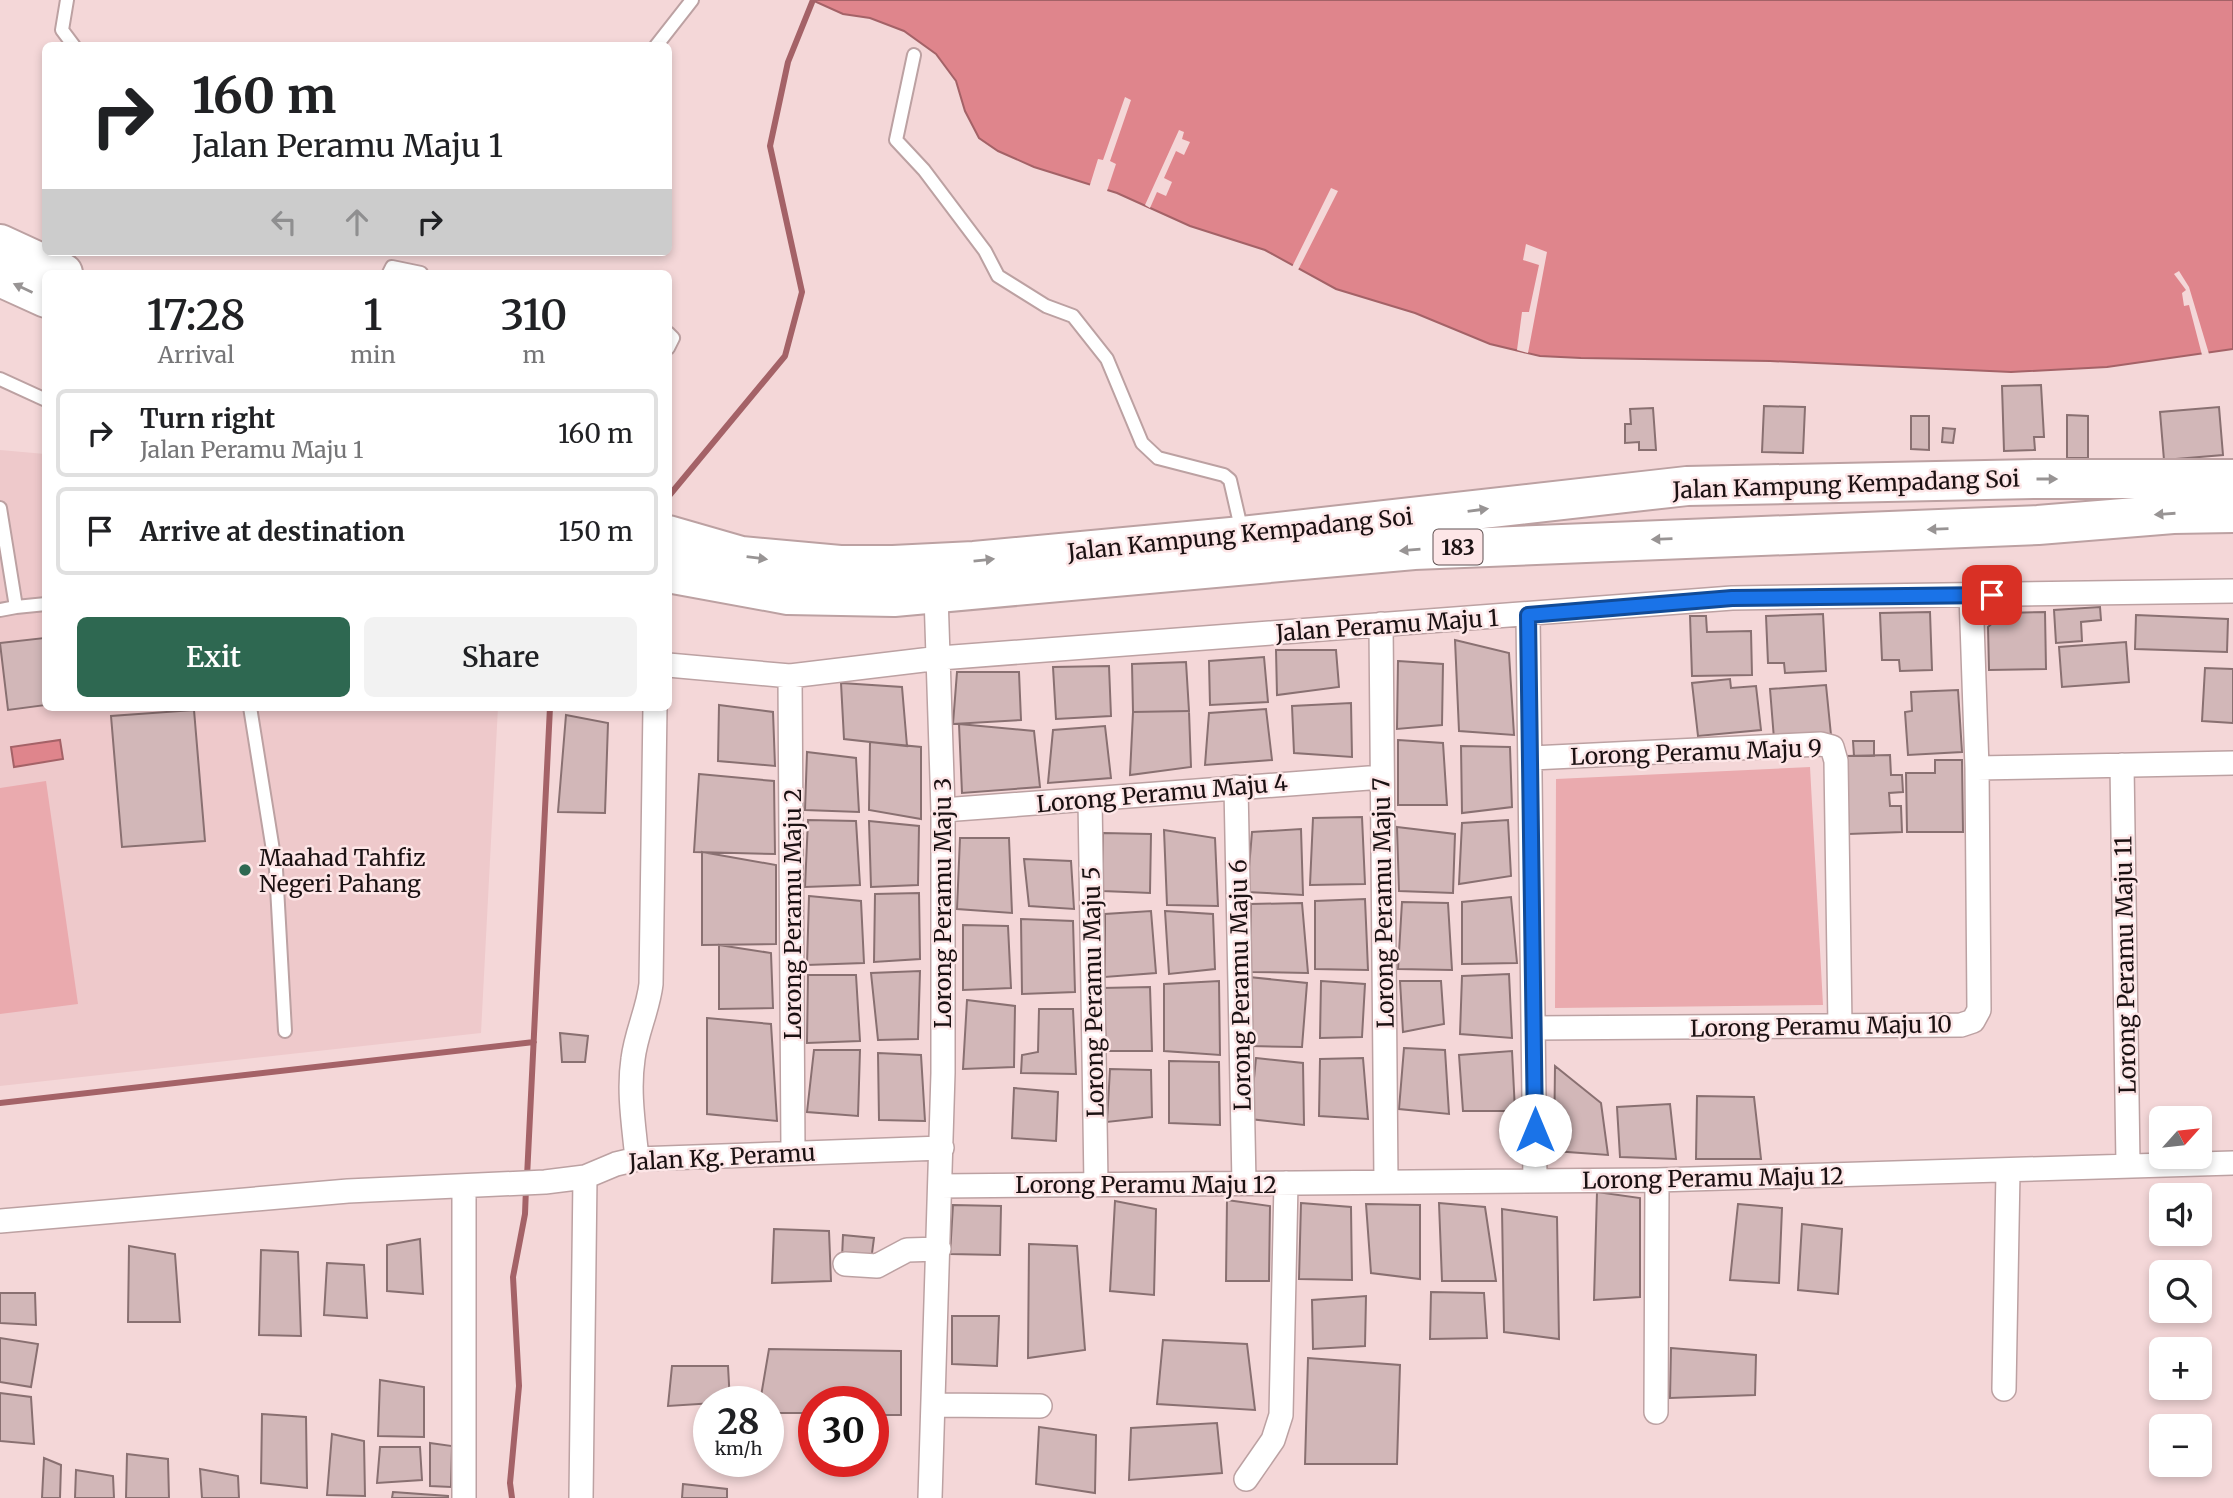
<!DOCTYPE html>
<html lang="en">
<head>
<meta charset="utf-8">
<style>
  :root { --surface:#fff; --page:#f2f2f2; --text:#202124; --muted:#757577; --line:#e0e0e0; --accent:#2e6851 }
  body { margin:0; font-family:Merriweather,serif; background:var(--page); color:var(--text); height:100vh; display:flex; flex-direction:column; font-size:26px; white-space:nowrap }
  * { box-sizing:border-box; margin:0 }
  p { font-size:23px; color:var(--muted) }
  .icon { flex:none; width:38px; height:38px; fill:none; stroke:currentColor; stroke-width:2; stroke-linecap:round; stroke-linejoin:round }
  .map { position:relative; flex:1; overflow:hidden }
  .side { position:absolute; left:42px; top:270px; width:630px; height:441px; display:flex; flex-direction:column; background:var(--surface); border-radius:10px; box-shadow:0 4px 10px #0003 }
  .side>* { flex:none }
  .hud { position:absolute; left:42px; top:42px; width:630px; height:214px; border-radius:10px; box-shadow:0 4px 10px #0003; background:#fff; color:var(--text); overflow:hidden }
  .needle { width:46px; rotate:63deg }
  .tools { position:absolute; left:2149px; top:1106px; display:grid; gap:14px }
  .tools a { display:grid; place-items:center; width:63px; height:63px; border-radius:10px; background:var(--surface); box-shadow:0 4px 10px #0003; font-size:35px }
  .speed { position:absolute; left:693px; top:1386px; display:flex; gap:14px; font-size:35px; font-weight:700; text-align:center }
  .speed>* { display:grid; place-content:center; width:91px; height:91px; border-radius:50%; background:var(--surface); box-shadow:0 4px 10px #0003; line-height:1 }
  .speed small { font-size:18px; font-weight:400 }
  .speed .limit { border:10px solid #d22; background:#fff; color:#111 }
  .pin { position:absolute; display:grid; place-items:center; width:60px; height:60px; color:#fff; margin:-30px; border-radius:14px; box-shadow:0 4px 10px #0006 }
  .me { position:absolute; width:77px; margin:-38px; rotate:0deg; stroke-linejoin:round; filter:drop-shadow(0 0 5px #0008) }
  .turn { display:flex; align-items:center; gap:24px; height:147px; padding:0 35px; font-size:32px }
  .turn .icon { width:91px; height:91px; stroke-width:2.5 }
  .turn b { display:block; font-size:49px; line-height:60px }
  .lanes { display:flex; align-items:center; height:66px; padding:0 35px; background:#0003; justify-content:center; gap:35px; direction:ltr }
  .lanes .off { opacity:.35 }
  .eta { display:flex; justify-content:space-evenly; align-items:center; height:119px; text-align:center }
  .eta b { font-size:42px; font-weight:600; line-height:49px }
  .action { display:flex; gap:14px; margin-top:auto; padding:14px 35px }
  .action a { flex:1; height:80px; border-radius:10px; background:var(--accent); color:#fff; font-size:28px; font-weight:600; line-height:80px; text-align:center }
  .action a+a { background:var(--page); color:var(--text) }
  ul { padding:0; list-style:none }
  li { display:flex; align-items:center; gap:21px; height:88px; margin:0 14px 10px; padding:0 21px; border:4px solid var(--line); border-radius:10px }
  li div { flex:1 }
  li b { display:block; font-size:26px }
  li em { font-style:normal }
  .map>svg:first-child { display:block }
  .built { fill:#eec9cb }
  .green { fill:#eaaaae }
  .water { fill:#df858c; stroke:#a46267; stroke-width:2 }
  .pier { fill:#f4d7d8 }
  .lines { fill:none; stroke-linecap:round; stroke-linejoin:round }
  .stream { stroke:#a46267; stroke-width:6 }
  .building { fill:#d2b7b8; stroke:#897071; stroke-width:2 }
  .service-casing { stroke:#bca1a2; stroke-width:16 }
  .minor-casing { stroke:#bca1a2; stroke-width:26 }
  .trunk-casing { stroke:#bca1a2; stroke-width:42 }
  .service { stroke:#fff; stroke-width:12 }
  .minor { stroke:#fff; stroke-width:23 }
  .trunk { stroke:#fff; stroke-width:38 }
  .oneway { fill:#989494 }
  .route-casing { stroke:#114b97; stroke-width:18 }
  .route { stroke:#1a73e8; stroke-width:12 }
  .poi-dot { fill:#2e6851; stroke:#fde6e7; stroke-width:2.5 }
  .labels { text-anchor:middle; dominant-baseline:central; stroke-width:5; stroke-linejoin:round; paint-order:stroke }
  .shield { fill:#fde6e7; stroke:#5f5152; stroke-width:2 }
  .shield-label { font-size:21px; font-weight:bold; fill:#1b1112 }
  .street-label { font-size:23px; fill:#1b1112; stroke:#fde6e7 }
  .poi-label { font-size:23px; fill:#1b1112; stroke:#fde6e7; text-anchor:start }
</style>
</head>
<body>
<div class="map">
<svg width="2233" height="1498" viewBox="0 0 2233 1498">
  <rect width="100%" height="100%" fill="#f4d7d8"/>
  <path class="built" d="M0,450L45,454L46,707H498L481,1033L0,1086Z"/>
  <path class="green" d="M1810,767L1823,1005L1555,1008L1556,779Z
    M46,781L78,1004L0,1014V788Z"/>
  <path class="water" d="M812,0H2233V349L2107,367L2011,372L1770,361L1581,358L1540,356L1490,344L1415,313L1336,289L1265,250L1190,226L1117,193L1034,167L998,151L979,138L965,111L956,81L936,54L904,31L870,18L843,14Z
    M60,740L63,759L14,767L11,747Z"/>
  <path class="pier" d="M1125,97L1131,100L1110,161L1116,164L1106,194L1089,188L1098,159L1103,160Z
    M1179,130L1184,132L1182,139L1190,142L1184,155L1176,151L1164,178L1172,182L1166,196L1157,192L1150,208L1145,205Z
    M1331,188L1338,191L1298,270L1292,267Z
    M1526,244L1547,252L1528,353L1517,350L1522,312H1529L1539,265L1523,260Z
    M2179,271L2189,287L2209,354L2202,355L2189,305L2184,306L2182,293L2186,290L2174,274Z"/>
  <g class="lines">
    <path class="stream" d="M668,497L785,356L802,292L770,146L788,62L813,0
      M0,1103L534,1042
      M527,1177L550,707
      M512,1498L510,1483L519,1386L513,1277L525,1214L526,1188"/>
  </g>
  <path class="building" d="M2041,385L2044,437H2034L2035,450L2004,451L2002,386Z
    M1764,406L1805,407L1803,453L1762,452Z
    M2219,407L2223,455L2164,460L2160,412Z
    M1653,408L1656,450H1639V442L1625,443V424H1631L1630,409Z
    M2067,415L2088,416V458H2067Z
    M1911,416H1929V450L1911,449Z
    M1943,428L1955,429L1953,443L1942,442Z
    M2100,607L2101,620L2081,622L2082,641L2056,643L2054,610Z
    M1930,612L1932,670L1900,671L1899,660H1882L1880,613Z
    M2045,612L2046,669L1989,670L1988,627L2004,613Z
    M1823,614L1826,671L1785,673L1784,663H1768L1766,616Z
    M2136,615L2228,619L2227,652L2135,649Z
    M1690,616H1706L1707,632L1751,631L1752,675L1692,676Z
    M44,638L46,705L8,710L0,643Z
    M1455,640L1509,653L1514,735L1459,731Z
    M2126,642L2129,682L2062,687L2059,647Z
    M1276,650H1336L1339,687L1277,695Z
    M1264,657L1268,702L1210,705L1209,661Z
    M1398,661L1443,664L1442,725L1397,729Z
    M1186,662L1189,711L1133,712L1132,664Z
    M1109,666L1111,716L1056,719L1053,667Z
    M2205,668L2233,669V723L2202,721Z
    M957,672H1019L1021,720L953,724Z
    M1730,679L1731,688L1756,686L1761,730L1698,736L1692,683Z
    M841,683L902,687L907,746L844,739Z
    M1826,685L1831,735L1774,739L1770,689Z
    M1958,690L1962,752L1908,755L1905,712L1912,711L1911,692Z
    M1351,703L1352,757L1294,753L1292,706Z
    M719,705L773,712L775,766L718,761Z
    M1266,709L1272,760L1205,765L1209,713Z
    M194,710L205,841L122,847L111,716Z
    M1189,711L1191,767L1130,775L1133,712Z
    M566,715L608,723L605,813L558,812Z
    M959,724L1034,731L1040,787L962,793Z
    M1105,726L1111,778L1048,783L1053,730Z
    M1398,740L1443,743L1447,805H1398Z
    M1853,741H1874V756H1854Z
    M870,742L921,747V819L869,810Z
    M1461,746L1510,747L1512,807L1462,813Z
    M807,752L856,758L859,812L805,810Z
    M1890,755L1891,775H1902L1903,792L1889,793L1890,806H1901L1902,832L1849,834L1846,756Z
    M1935,760H1962L1963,832H1907L1906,773H1935Z
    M699,774L774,781L775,854L694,852Z
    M1362,817L1365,884L1310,885L1313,818Z
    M808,820L856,821L860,885L805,887Z
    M1508,820L1511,876L1459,884L1462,823Z
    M869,821L919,826L918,885L871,887Z
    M1397,827L1455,834L1453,893L1399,891Z
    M1301,829L1303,895L1247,892L1252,832Z
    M1164,830L1215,838L1218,906L1167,905Z
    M1103,833L1151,834L1150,893L1103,891Z
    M960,838H1009L1012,913L957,909Z
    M702,852L776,865V944L702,945Z
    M1024,859L1071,861L1074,909L1029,906Z
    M919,893L920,959L874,962L875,894Z
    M809,896L861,901L864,963L807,965Z
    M1511,897L1517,963L1462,964V902Z
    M1365,899L1368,970L1315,969V901Z
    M1402,902L1448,903L1452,970L1398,969Z
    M1302,903L1308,973L1251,972V904Z
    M1151,911L1156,973L1105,977V914Z
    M1165,911L1213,914L1215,969L1169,974Z
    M1021,919L1073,921L1075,992L1022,994Z
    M963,925L1008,926L1011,988L963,990Z
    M719,945L771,953L773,1008L719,1009Z
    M920,971L918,1039L878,1040L871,973Z
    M1509,974L1512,1038L1460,1034L1462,976Z
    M808,975H856L860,1041L807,1043Z
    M1249,977L1307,983L1302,1047L1250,1046Z
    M1219,981L1220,1055L1164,1051V984Z
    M1321,981L1365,984L1362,1037L1320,1038Z
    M1400,981H1441L1444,1024L1403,1032Z
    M1150,987L1152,1051H1107L1102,988Z
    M967,1000L1015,1006L1014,1067L963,1069Z
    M1039,1009H1073L1076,1074L1021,1073L1022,1055L1038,1052Z
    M707,1018L771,1024L777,1121L707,1114Z
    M560,1033L588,1036L585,1062H562Z
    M1404,1048L1445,1050L1449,1114L1399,1109Z
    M814,1050H860L858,1116L807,1112Z
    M1512,1051L1515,1111H1463L1459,1055Z
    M878,1053L921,1055L925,1121L879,1120Z
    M1256,1058L1303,1063L1304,1125L1250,1119Z
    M1363,1058L1368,1119L1319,1116L1320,1059Z
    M1169,1061L1219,1062L1220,1125L1169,1123Z
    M1555,1066L1601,1103L1608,1155L1554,1151Z
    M1110,1069L1151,1070L1152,1117L1107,1122Z
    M1014,1088L1058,1092L1056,1141L1012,1138Z
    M1697,1096L1754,1097L1761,1159H1696Z
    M1670,1104L1676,1159L1620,1157L1617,1107Z
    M1597,1192L1640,1198V1297L1594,1300Z
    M1227,1200L1270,1206L1269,1281H1226Z
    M1115,1201L1156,1209L1154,1295L1110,1291Z
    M1301,1203L1351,1207L1352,1280L1299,1279Z
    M1439,1203L1485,1207L1496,1281H1442Z
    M1366,1204L1420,1205V1279L1371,1273Z
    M1738,1204L1782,1208L1779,1283L1730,1280Z
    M953,1205L1001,1206L1000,1255L950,1254Z
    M1502,1209L1557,1217L1559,1339L1504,1332Z
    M1802,1224L1842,1229L1838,1294L1798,1290Z
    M774,1229L829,1231L831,1281L772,1283Z
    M843,1235L874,1238L871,1261L842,1258Z
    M420,1239L423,1294L387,1291V1245Z
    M1029,1244L1077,1246L1085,1350L1028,1358Z
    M129,1246L175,1254L180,1322H128Z
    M261,1250L298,1252L301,1336L259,1335Z
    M327,1263L364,1265L367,1318L324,1315Z
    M1431,1292L1484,1293L1487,1338L1430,1339Z
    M0,1293H35L36,1325L0,1323Z
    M1366,1296L1365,1346L1313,1349L1312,1300Z
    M952,1316H999L997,1366L952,1364Z
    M0,1338L38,1344L31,1387L0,1382Z
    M1163,1340L1247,1344L1255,1410L1157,1404Z
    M1671,1348L1756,1355L1755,1395L1670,1398Z
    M769,1349L901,1351V1415H873V1402H814V1413H768V1402H760Z
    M1308,1358L1400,1365L1397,1464H1305Z
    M672,1366H728L730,1402L668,1406Z
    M380,1380L424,1387V1437L378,1436Z
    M0,1393L31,1397L34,1444L0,1441Z
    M262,1414L306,1417L307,1488L261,1483Z
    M1217,1423L1222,1473L1129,1480L1131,1428Z
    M1039,1427L1096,1435L1095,1493L1036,1484Z
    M332,1434L364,1441L365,1496L327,1495Z
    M430,1443L452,1446L451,1487L430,1486Z
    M380,1447H420L422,1480L377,1483Z
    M127,1454L168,1459L169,1498H126Z
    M44,1458L61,1465L60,1498H42Z
    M200,1469L238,1476L239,1498H202Z
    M76,1470L113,1476L114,1498H75Z
    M683,1484L727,1489V1498H682Z
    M393,1492L448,1496V1498H392Z"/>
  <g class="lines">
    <g class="service-casing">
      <path id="service" d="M67,0L62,30L74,46
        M656,46L692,0
        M914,55L896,140L924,170L985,251L998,276L1046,306L1073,316L1107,359L1142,443L1158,458L1224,475L1230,480L1242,532
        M389,273L392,267L421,273
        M668,333L673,338L668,348
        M0,379L46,400
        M0,508L16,607L0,610
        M16,607L46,604
        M250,707L276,869L285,1031"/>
    </g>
    <g class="minor-casing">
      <path id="minor" d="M1528,615L1535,1181
        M1381,624L1386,1182
        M668,665L790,676L940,658L1732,598L2233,591
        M790,676L793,1152
        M1532,758L1821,744L1832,747L1836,761L1840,1026
        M2122,765L2128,1164
        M1977,768L2233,763
        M1236,787L1244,1183
        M1090,799L1096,1184
        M943,810L1382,777
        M1534,1028L1961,1025L1973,1021L1979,1010L1977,768L1971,594
        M637,1159C634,1127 628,1092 633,1059C636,1033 648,1010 651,984L655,707
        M940,1186L1657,1180L2233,1163
        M0,1221L348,1191L545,1182L585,1177L616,1164L637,1159L942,1148
        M845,1264L877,1266L907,1250L939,1249
        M2004,1389L2008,1172
        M935,1405L1040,1406
        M1656,1412L1657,1180
        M1246,1479L1273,1440L1281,1415L1286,1183
        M464,1498V1187
        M581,1498L585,1177
        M930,1498L943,1073V810L936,595"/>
    </g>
    <g class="trunk-casing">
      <path id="trunk" d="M0,244L63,273
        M0,277L46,298
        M668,535L741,556L840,565H893L974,561L1242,536L1687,486L2034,479H2233
        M668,573L788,595L894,597L1414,550L2038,525L2173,514L2233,513"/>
    </g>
    <use href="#service" class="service"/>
    <use href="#minor" class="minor"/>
    <use href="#trunk" class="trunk"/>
  </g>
  <defs><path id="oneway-solid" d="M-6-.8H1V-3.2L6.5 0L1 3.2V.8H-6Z" transform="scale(1.75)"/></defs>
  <g class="oneway">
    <use href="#oneway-solid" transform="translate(23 288) rotate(-155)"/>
    <use href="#oneway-solid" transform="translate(2047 479)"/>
    <use href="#oneway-solid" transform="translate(1478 510) rotate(-8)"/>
    <use href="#oneway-solid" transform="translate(2165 514) rotate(176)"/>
    <use href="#oneway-solid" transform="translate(1938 529) rotate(178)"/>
    <use href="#oneway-solid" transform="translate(1662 539) rotate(178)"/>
    <use href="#oneway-solid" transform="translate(1410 550) rotate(175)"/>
    <use href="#oneway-solid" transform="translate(757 558) rotate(7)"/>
    <use href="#oneway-solid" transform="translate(984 560) rotate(-6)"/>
  </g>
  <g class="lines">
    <g class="route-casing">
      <path id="route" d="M1535,1130L1528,615L1732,598L1992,595"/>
    </g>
    <use href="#route" class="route"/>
  </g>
  <circle class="poi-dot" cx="245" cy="870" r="7"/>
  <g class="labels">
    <rect class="shield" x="1433.5" y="529.5" width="49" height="35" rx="5"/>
    <g class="shield-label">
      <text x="1458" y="547">183</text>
    </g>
    <g class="street-label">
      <text transform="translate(1846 484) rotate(-2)">Jalan Kampung Kempadang Soi</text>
      <text transform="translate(1240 534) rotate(-6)">Jalan Kampung Kempadang Soi</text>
      <text transform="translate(1387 625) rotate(-4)">Jalan Peramu Maju 1</text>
      <text transform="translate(1696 752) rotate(-2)">Lorong Peramu Maju 9</text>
      <text transform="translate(1162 793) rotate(-5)">Lorong Peramu Maju 4</text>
      <text transform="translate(942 903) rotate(-90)">Lorong Peramu Maju 3</text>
      <text transform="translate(1383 903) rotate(-91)">Lorong Peramu Maju 7</text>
      <text transform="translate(792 914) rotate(-90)">Lorong Peramu Maju 2</text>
      <text transform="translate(2125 965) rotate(-91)">Lorong Peramu Maju 11</text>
      <text transform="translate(1240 985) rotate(-91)">Lorong Peramu Maju 6</text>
      <text transform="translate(1093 992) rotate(-91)">Lorong Peramu Maju 5</text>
      <text transform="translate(1821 1026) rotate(-1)">Lorong Peramu Maju 10</text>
      <text transform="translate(722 1157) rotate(-3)">Jalan Kg. Peramu</text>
      <text transform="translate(1713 1178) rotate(-1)">Lorong Peramu Maju 12</text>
      <text x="1146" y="1184">Lorong Peramu Maju 12</text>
    </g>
    <g class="poi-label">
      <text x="259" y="857">Maahad Tahfiz<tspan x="259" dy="26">Negeri Pahang</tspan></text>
    </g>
  </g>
</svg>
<div class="tools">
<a><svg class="needle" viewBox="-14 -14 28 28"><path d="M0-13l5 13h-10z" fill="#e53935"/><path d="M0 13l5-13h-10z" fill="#757577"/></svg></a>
<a><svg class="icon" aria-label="sound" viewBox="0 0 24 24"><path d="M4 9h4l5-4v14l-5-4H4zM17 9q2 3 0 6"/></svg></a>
<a><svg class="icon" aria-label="search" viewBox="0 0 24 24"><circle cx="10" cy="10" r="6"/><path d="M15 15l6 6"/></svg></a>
<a>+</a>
<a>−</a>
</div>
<div class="speed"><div>28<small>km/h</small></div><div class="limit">30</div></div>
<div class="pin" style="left:1992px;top:595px;background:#d93025"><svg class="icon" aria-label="arrive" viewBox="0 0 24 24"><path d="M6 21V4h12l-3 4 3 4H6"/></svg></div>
<svg class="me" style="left:1535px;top:1130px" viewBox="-20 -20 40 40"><circle r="19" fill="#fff"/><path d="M0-13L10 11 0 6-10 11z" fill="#1a73e8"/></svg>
<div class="hud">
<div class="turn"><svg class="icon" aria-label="right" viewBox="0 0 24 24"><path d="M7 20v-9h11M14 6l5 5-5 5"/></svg><div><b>160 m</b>Jalan Peramu Maju 1</div></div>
<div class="lanes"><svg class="icon off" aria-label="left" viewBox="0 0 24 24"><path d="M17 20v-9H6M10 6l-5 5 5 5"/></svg><svg class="icon off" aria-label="ahead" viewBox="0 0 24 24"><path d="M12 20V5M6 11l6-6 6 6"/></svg><svg class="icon" aria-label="right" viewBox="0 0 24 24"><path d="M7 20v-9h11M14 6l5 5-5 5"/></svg></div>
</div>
<section class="side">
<div class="eta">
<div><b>17:28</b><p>Arrival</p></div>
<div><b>1</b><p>min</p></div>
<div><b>310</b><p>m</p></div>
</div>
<ul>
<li><svg class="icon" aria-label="right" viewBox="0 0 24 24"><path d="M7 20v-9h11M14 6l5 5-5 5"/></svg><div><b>Turn right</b><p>Jalan Peramu Maju 1</p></div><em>160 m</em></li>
<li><svg class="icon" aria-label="arrive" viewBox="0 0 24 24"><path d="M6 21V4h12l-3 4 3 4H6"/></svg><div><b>Arrive at destination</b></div><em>150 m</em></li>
</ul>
<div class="action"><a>Exit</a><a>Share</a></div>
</section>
</div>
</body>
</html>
